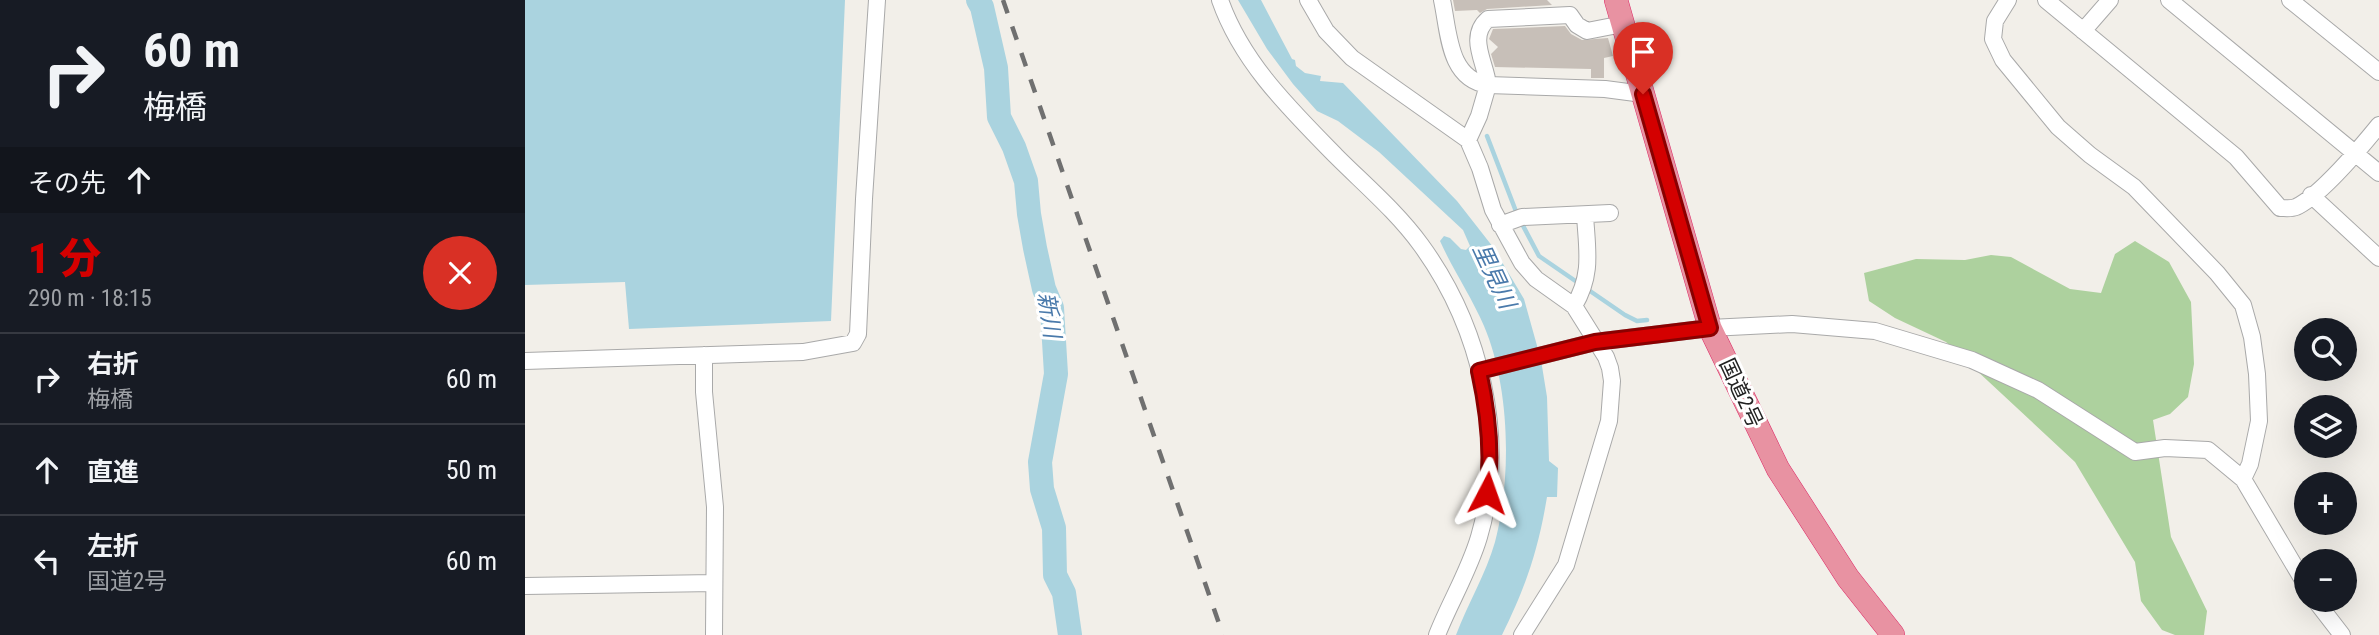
<!DOCTYPE html>
<html lang="ja">
<head>
<meta charset="utf-8">
<style>
  :root { --surface:#171b24; --page:#20242c; --text:#f1f3f6; --muted:#9ea1a6; --line:#363941; --accent:#d40000 }
  body { margin:0; font-family:"Roboto Condensed","Noto Sans JP",sans-serif; background:var(--page); color:var(--text); height:100vh; display:flex; flex-direction:column; font-size:26px; white-space:nowrap }
  * { box-sizing:border-box; margin:0 }
  p { font-size:23px; color:var(--muted) }
  .icon { flex:none; width:38px; height:38px; fill:none; stroke:currentColor; stroke-width:2; stroke-linecap:round; stroke-linejoin:round }
  .map { position:relative; flex:1; overflow:hidden }
  .sheet { display:flex; flex-direction:column; background:var(--surface); width:525px }
  .sheet>* { flex:none }
  .hud { background:#171b24; color:var(--text); overflow:hidden }
  .controls { position:absolute; left:1769px; top:318px; display:grid; gap:14px }
  .controls a { display:grid; place-items:center; width:63px; height:63px; border-radius:50%; background:var(--surface); box-shadow:0 7px 28px #0002; font-size:35px }
  .pin { position:absolute; display:grid; place-items:center; width:60px; height:60px; color:#fff; margin:-72px -30px; border-radius:50% 50% 50% 0; rotate:-45deg; box-shadow:0 0 7px #0007 }
  .pin .icon { rotate:45deg }
  .me { position:absolute; width:77px; margin:-38px; rotate:4deg; stroke-linejoin:round; filter:drop-shadow(0 0 5px #0008) }
  .turn { display:flex; align-items:center; gap:24px; height:147px; padding:0 28px; font-size:32px }
  .turn .icon { width:91px; height:91px; stroke-width:2.5 }
  .turn b { display:block; font-size:49px; line-height:60px }
  .then { display:flex; align-items:center; height:66px; padding:0 28px; background:#0003; gap:14px; font-size:26px }
  .round { display:grid; place-items:center; flex:none; width:74px; height:74px; border-radius:37px; background:var(--page) }
  .headline { display:flex; align-items:center; justify-content:space-between; height:119px; padding:0 28px }
  h1 { font-size:42px; font-weight:800; line-height:52px; color:var(--accent) }
  ul { padding:0; list-style:none }
  li { display:flex; align-items:center; gap:21px; height:91px; padding:0 28px; border-top:2px solid var(--line) }
  li div { flex:1 }
  li b { display:block; font-size:26px }
  li em { font-style:normal }
  main { display:flex; flex:1; min-height:0 }
  .map>svg:first-child { display:block }
  .forest { fill:#add19e }
  .water { fill:#aad3df }
  .lines { fill:none; stroke-linecap:round; stroke-linejoin:round }
  .stream { stroke:#aad3df; stroke-width:4.5 }
  .river { stroke:#aad3df; stroke-width:24 }
  .building { fill:#c7bfb8 }
  .minor-casing { stroke:#a9a9a9; stroke-width:18 }
  .highway-casing { stroke:#dc2a67; stroke-width:24 }
  .minor { stroke:#fff; stroke-width:16 }
  .highway { stroke:#e892a2; stroke-width:23 }
  .rail { stroke:#707070; stroke-width:4.5; stroke-dasharray:14 14; stroke-linecap:butt }
  .route-casing { stroke:#8a0000; stroke-width:18 }
  .route { stroke:#d40000; stroke-width:12 }
  .labels { text-anchor:middle; dominant-baseline:central; stroke-width:6; stroke-linejoin:round; paint-order:stroke }
  .street-label { font-size:21px; fill:#222; stroke:#fff }
  .water-label { font-size:23px; font-style:italic; fill:#4a7aab; stroke:#fff }
</style>
</head>
<body>
<main>
<section class="sheet">
<div class="hud">
<div class="turn"><svg class="icon" aria-label="right" viewBox="0 0 24 24"><path d="M7 20v-9h11M14 6l5 5-5 5"/></svg><div><b>60 m</b>梅橋</div></div>
<div class="then">その先<svg class="icon" aria-label="ahead" viewBox="0 0 24 24"><path d="M12 20V5M6 11l6-6 6 6"/></svg></div>
</div>
<div class="headline"><div><h1>1 分</h1><p>290 m · 18:15</p></div><a class="round" style="background:#d93025;color:#fff"><svg class="icon" aria-label="close" viewBox="0 0 24 24"><path d="M6 6l12 12M18 6L6 18"/></svg></a></div>
<ul>
<li><svg class="icon" aria-label="right" viewBox="0 0 24 24"><path d="M7 20v-9h11M14 6l5 5-5 5"/></svg><div><b>右折</b><p>梅橋</p></div><em>60 m</em></li>
<li><svg class="icon" aria-label="ahead" viewBox="0 0 24 24"><path d="M12 20V5M6 11l6-6 6 6"/></svg><div><b>直進</b></div><em>50 m</em></li>
<li><svg class="icon" aria-label="left" viewBox="0 0 24 24"><path d="M17 20v-9H6M10 6l-5 5 5 5"/></svg><div><b>左折</b><p>国道2号</p></div><em>60 m</em></li>
</ul>
</section>
<div class="map">
<svg width="1854" height="635" viewBox="0 0 1854 635">
  <rect width="100%" height="100%" fill="#f2efe9"/>
  <path class="forest" d="M1610,241L1644,262L1666,302L1669,364L1663,397L1645,414L1628,420L1646,537L1682,611L1679,635H1650L1637,630L1616,601L1610,562L1550,462L1421,342L1370,318L1344,301L1339,273L1391,259L1440,260L1466,255L1486,257L1545,289L1576,293L1590,254Z"/>
  <path class="water" d="M0,0H320L306,321L104,329L100,282L0,285Z
    M713,0H736L767,59L770,60L771,66L780,73L796,76L795,81L818,83L932,201L968,247L999,299L1016,360L1022,397L1024,461L1033,468L1032,497H1022C1013,551 1001,586 977,635H931C943,603 961,574 970,542C987,477 985,387 959,326C946,296 928,270 915,241L919,236L925,238L936,249L941,250L945,246L938,230L854,152L813,121L792,111L768,84L742,49Z"/>
  <g class="lines">
    <path class="stream" d="M962,136L992,214
      M996,222L1014,256L1100,315L1112,321L1122,320"/>
    <path class="river" d="M453,0L457,7L471,68L474,117L489,147L501,181L504,214L510,248L519,289L527,308L531,374L515,462L517,489L529,528L530,575L539,593L545,635"/>
  </g>
  <path class="building" d="M928,0H1022L1027,5L962,9L955,13L952,10L930,11Z
    M1040,26L1046,34L1057,40L1083,38L1088,56L1079,58V78H1066V69L970,67L966,54L973,47L964,39L968,29Z"/>
  <g class="lines">
    <g class="minor-casing">
      <path id="minor" d="M695,0C717,63 766,110 811,156C840,185 872,212 896,245C955,326 983,439 954,537C944,571 925,602 912,635
        M783,0L801,31L827,58L943,140L955,168L968,210L997,263L1011,279L1049,306L1081,357L1085,368L1087,381L1084,421L1041,565L997,635
        M917,0C924,32 923,79 963,85L954,116L943,140
        M1483,0L1470,21L1468,39L1478,60L1533,127L1565,155L1609,187L1692,273L1718,305L1727,337L1732,374L1734,421L1725,464L1718,479
        M1521,0L1711,157L1755,208C1760,208 1766,209 1771,207C1795,196 1837,146 1854,125
        M1644,0L1854,173
        M1765,0L1854,72
        M1098,24L1062,31L1052,25L1045,15L963,19C942,37 961,63 963,85L1080,89L1118,94
        M1558,31L1585,0
        M1786,195L1854,258
        M975,225L997,217L1085,213
        M1049,306C1068,274 1062,250 1060,215
        M179,355V392L190,507L189,635
        M0,361L278,352L328,343L333,334L339,199L352,0
        M954,371L1070,342L1185,328L1267,324L1350,331L1447,360L1513,390L1610,452L1640,448L1683,450L1718,479L1782,587
        M0,586L189,583
        M1790,600L1817,635"/>
    </g>
    <g class="highway-casing">
      <path id="highway" d="M1091,0L1185,328L1253,469L1323,578L1368,635"/>
    </g>
    <use href="#minor" class="minor"/>
    <use href="#highway" class="highway"/>
    <path class="rail" d="M478,0L698,635"/>
  </g>
  <g class="lines">
    <g class="route-casing">
      <path id="route" d="M962,493C968,452 963,412 954,371L1070,342L1185,328L1118,94"/>
    </g>
    <use href="#route" class="route"/>
  </g>
  <g class="labels">
    <g class="street-label">
      <text transform="translate(1216 393) rotate(65)">国道2号</text>
    </g>
    <g class="water-label">
      <text transform="translate(969 276) rotate(65)">里見川</text>
      <text transform="translate(524 315) rotate(81)">新川</text>
    </g>
  </g>
</svg>
<div class="controls">
<a><svg class="icon" aria-label="search" viewBox="0 0 24 24"><circle cx="10" cy="10" r="6"/><path d="M15 15l6 6"/></svg></a>
<a><svg class="icon" aria-label="layers" viewBox="0 0 24 24"><path d="M12 4l9 5-9 5-9-5zM3 14l9 5 9-5"/></svg></a>
<a>+</a>
<a>−</a>
</div>
<div class="pin" style="left:1118px;top:94px;background:#d93025"><svg class="icon" aria-label="arrive" viewBox="0 0 24 24"><path d="M6 21V4h12l-3 4 3 4H6"/></svg></div>
<svg class="me" style="left:962px;top:493px" viewBox="-20 -20 40 40"><path d="M0-17L14 15 0 8-14 15z" fill="#d40000" stroke="#fff" stroke-width="4"/></svg>
</div>
</main>
</body>
</html>
